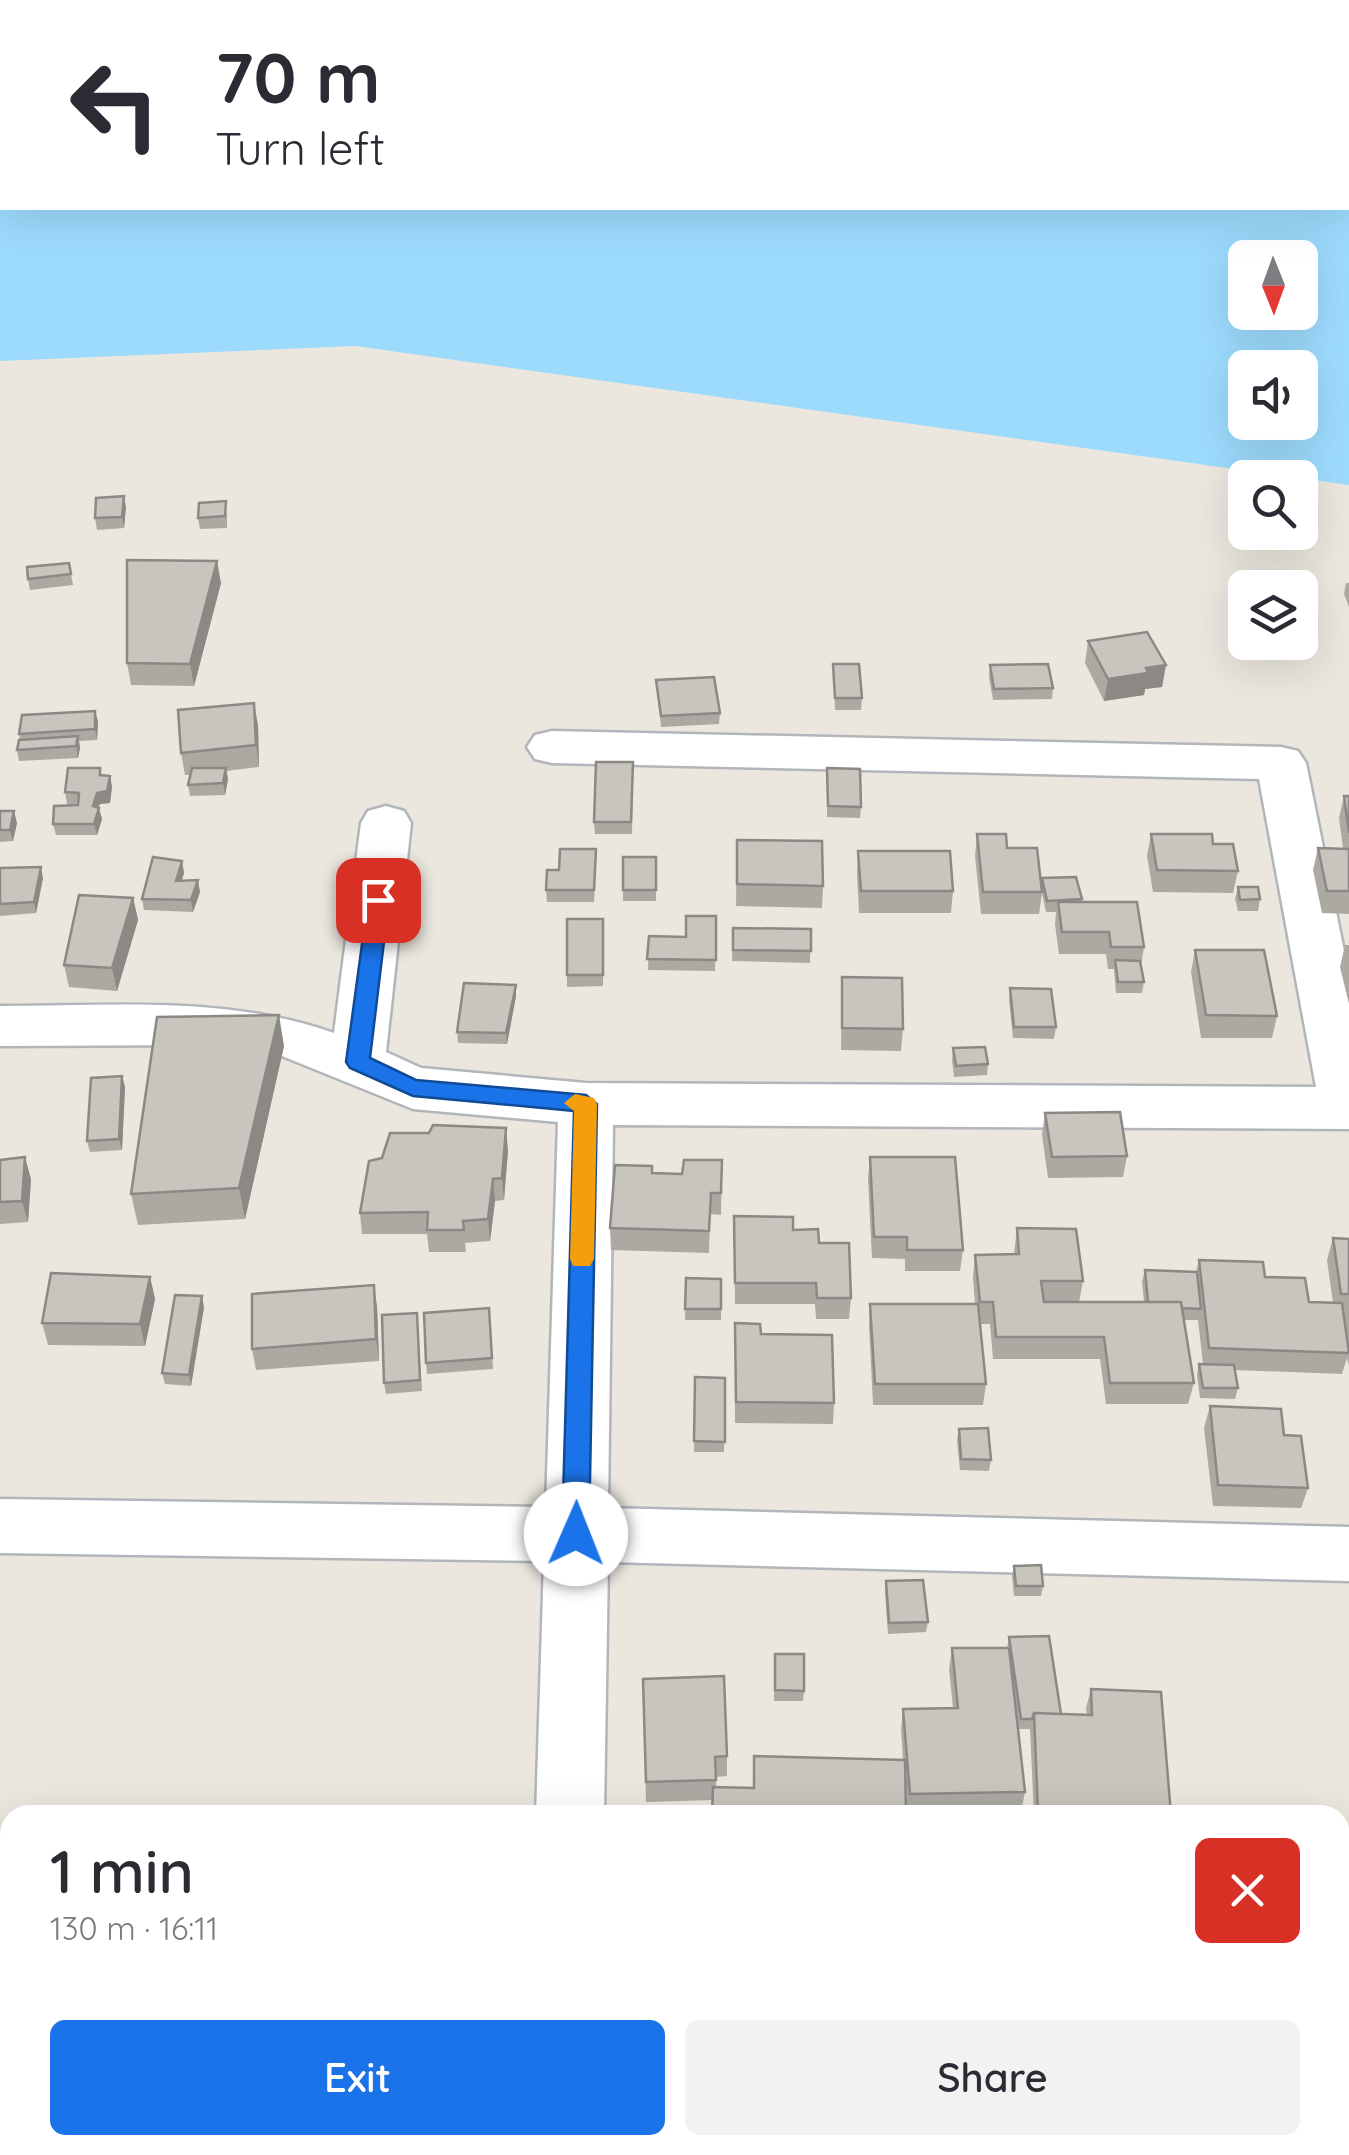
<!DOCTYPE html>
<html lang="en">
<head>
<meta charset="utf-8">
<style>
  :root { --surface:#fff; --page:#f2f2f3; --text:#2b2b33; --muted:#7c7c81; --accent:#1a73e8 }
  body { margin:0; font-family:Quicksand,sans-serif; background:var(--page); color:var(--text); height:100vh; display:flex; flex-direction:column; font-size:38px; white-space:nowrap }
  * { box-sizing:border-box; margin:0 }
  p { font-size:32px; color:var(--muted) }
  .icon { flex:none; width:55px; height:55px; fill:none; stroke:currentColor; stroke-width:2; stroke-linecap:round; stroke-linejoin:round }
  .map { position:relative; flex:1; overflow:hidden }
  .details { position:absolute; left:0px; top:1805px; width:1350px; height:350px; display:flex; flex-direction:column; background:var(--surface); border-radius:30px 30px 0 0; box-shadow:0 10px 40px #0002 }
  .details>* { flex:none }
  .banner { position:absolute; left:0px; top:0px; width:1350px; height:210px; box-shadow:0 10px 40px #0002; background:#fff; color:var(--text); overflow:hidden }
  .needle { width:65px; rotate:179deg }
  .controls { position:absolute; left:1228px; top:240px; display:grid; gap:20px }
  .controls a { display:grid; place-items:center; width:90px; height:90px; border-radius:15px; background:var(--surface); box-shadow:0 10px 40px #0002; font-size:50px }
  .pin { position:absolute; display:grid; place-items:center; width:85px; height:85px; color:#fff; margin:-42px; border-radius:20px; box-shadow:0 5px 15px #0006 }
  .me { position:absolute; width:110px; margin:-55px; rotate:1deg; stroke-linejoin:round; filter:drop-shadow(0 0 8px #0008) }
  .turn { display:flex; align-items:center; gap:35px; height:210px; padding:0 50px; font-size:45px }
  .turn .icon { width:130px; height:130px; stroke-width:2.5 }
  .turn b { display:block; font-size:70px; line-height:85px }
  .round { display:grid; place-items:center; flex:none; width:105px; height:105px; border-radius:15px; background:var(--page) }
  .head { display:flex; align-items:center; justify-content:space-between; height:170px; padding:0 50px }
  h1 { font-size:60px; font-weight:600; line-height:75px }
  .action { display:flex; gap:20px; margin-top:auto; padding:20px 50px }
  .action a { flex:1; height:115px; border-radius:15px; background:var(--accent); color:#fff; font-size:40px; font-weight:600; line-height:115px; text-align:center }
  .action a+a { background:var(--page); color:var(--text) }
  .map>svg:first-child { display:block }
  .water { fill:#9ddbfd; fill-rule:evenodd }
  .lines { fill:none; stroke-linecap:round; stroke-linejoin:round }
  .minor-casing { stroke:#b2b6ba; stroke-width:5 }
  .minor { fill:#fff; fill-rule:evenodd }
  .wall { fill:#aca9a3 }
  .shaded-wall { fill:#8c8985 }
  .building { fill:#c8c4be; stroke:#8c8985; stroke-width:2.5 }
  .route { fill:#1a73e8; stroke:#114b97; stroke-width:2.5 }
  .slow { fill:#f59e0b }
</style>
</head>
<body>
<div class="map">
<svg width="1349" height="2155" viewBox="0 0 1349 2155">
  <rect width="100%" height="100%" fill="#ebe7df"/>
  <path class="water" d="M0,0H1349V485L355,346L0,361ZM2,2H1348V208H2ZM1245,258H1300V312H1245ZM1245,368H1300V422H1245Z"/>
  <g class="lines">
    <g class="minor-casing">
      <path id="minor" d="M552,731L1281,747L1298,751L1306,763L1349,976V1129L613,1125L608,1508L1349,1527V1581L608,1562L604,1815H536L544,1561L0,1553V1499L546,1507L558,1122L413,1109L277,1054L205,1045L0,1046V1006C113,1006 226,995 334,1033L361,823L368,811L386,806L404,811L411,823L386,1052L421,1068L586,1083L1316,1087L1259,779L552,763L535,759L527,747L535,735Z
        M132,2145H746L750,2155H128Z"/>
    </g>
    <use href="#minor" class="minor"/>
  </g>
  <path class="wall" d="M126,507L124,528L97,530L95,518Z
    M227,513V528L200,529L198,518Z
    M69,563L73,585L30,590L28,579Z
    M221,583L194,686L131,685L127,663Z
    M1346,583H1349V607L1344,594Z
    M1088,641L1166,665L1162,687L1145,689L1144,695L1104,701L1085,663Z
    M833,664L862,698L861,710H835Z
    M990,665L1053,688L1052,699L993,700L989,677Z
    M656,680L720,713L719,724L661,727Z
    M95,711L98,722L97,740L79,741L80,748L78,758L19,761L17,750L20,740L19,734Z
    M258,725L259,767L226,771L228,779L225,795L190,796L188,785L190,775H185L181,753Z
    M633,762L632,834H595L594,822Z
    M100,768L101,775L110,776L112,787L110,803L100,804L98,808L102,819L97,835H56L53,824L78,804H67L65,792Z
    M827,768L861,807L860,818L827,817Z
    M1344,796H1349V914L1322,913L1313,870L1318,848H1343L1339,818Z
    M0,811L17,823L13,841L0,842Z
    M977,834L1007,848L1041,887L1042,878L1082,899L1081,902L1144,947L1141,966L1144,982L1142,993H1116L1114,969H1108L1106,954H1059L1055,924L1056,912H1046L1042,893L1039,914H981L975,856Z
    M1151,834L1213,844L1238,871L1233,893L1153,892L1147,856Z
    M737,840L823,886L822,908L736,906Z
    M858,851L953,891L951,913H859L857,873Z
    M623,857H656V901H623Z
    M596,860L594,902H547L546,890L559,870Z
    M182,861L184,873L182,880L200,892L193,912L144,910L142,899Z
    M0,868L43,878L36,913L0,916Z
    M1238,887L1260,899L1258,911H1238L1235,899Z
    M133,898L138,920L117,991L69,987L64,965Z
    M716,916L715,971L648,970L649,936L686,937Z
    M603,919V986L567,987V975Z
    M733,928L811,929L810,963L732,961Z
    M1345,945H1349V1004L1340,967Z
    M1195,950L1277,1016L1272,1038H1201L1191,972Z
    M842,977L903,1029L901,1051L841,1050Z
    M516,985V996L507,1044L458,1043L457,1032Z
    M1010,988L1056,1027L1054,1039L1013,1038L1009,1000Z
    M284,1046L245,1219L138,1225L131,1194Z
    M953,1048L988,1064L987,1075L954,1077L952,1060Z
    M122,1076L125,1087L122,1150L90,1152L87,1141Z
    M1045,1113L1127,1156L1123,1177L1048,1178L1042,1135Z
    M508,1150L504,1200L495,1201L490,1241L465,1243L466,1252H429L427,1234H362L360,1213Z
    M870,1157L963,1250L960,1271H905V1259L872,1258L868,1179Z
    M0,1160L31,1179L28,1222L0,1224Z
    M722,1160L721,1215L710,1214L709,1253L611,1250L610,1228L652,1173L682,1174Z
    M734,1216L793,1230L819,1243L851,1298L849,1319H816L815,1304H735Z
    M1017,1228L1083,1281L1079,1302H1144L1142,1281L1145,1270L1196,1272L1199,1260L1265,1277L1309,1302L1333,1303L1327,1260L1333,1238L1349,1239V1366L1347,1358L1342,1374L1235,1370L1238,1388L1235,1399L1200,1398L1197,1375L1199,1364H1203L1198,1320H1184L1194,1383L1188,1404H1106L1100,1359H993L990,1324H980L986,1384L983,1405H873L869,1325L870,1304H975L973,1277L975,1255L1014,1254Z
    M150,1277L155,1299L145,1346L48,1345L42,1323Z
    M686,1278L721,1279V1320H685Z
    M377,1306L379,1361L256,1370L252,1349Z
    M204,1307L191,1386L165,1384L162,1373Z
    M489,1308L493,1369L427,1374L426,1363Z
    M417,1313L422,1391L386,1394L384,1383Z
    M761,1334L834,1403L833,1424L735,1423V1345Z
    M695,1377L725,1378L724,1452H694Z
    M1210,1406L1284,1435L1308,1488L1301,1508L1213,1506L1204,1428Z
    M959,1429L991,1460L989,1471L960,1470L957,1440Z
    M1014,1566L1043,1586L1041,1596H1014L1012,1576Z
    M886,1581L928,1622L926,1632L888,1634L885,1592Z
    M1009,1637L1061,1714L1087,1715L1086,1708L1091,1689L1171,1815H1034L1030,1729H1019L1013,1684L1025,1792L1021,1812L908,1813L905,1780L713,1800L646,1802L643,1679L727,1756V1776L716,1777V1787L753,1788L903,1760L901,1729L903,1709L953,1708L949,1669L952,1648H1007Z
    M775,1654L804,1691L803,1701H774Z
    M1340,1829H1349V2118L1340,2069Z"/>
  <path class="shaded-wall" d="M124,496L126,507L124,528L122,517Z
    M217,561L221,583L194,686L190,664Z
    M1166,665L1162,687L1145,689L1144,695L1104,701L1108,679L1146,668Z
    M254,703L258,725L259,767L256,745Z
    M95,711L98,722L97,740L95,729Z
    M78,736L80,748L78,758L76,746Z
    M226,768L228,779L225,795L223,783Z
    M110,776L112,787L110,803L100,804L95,817L93,806L97,793Z
    M99,808L102,819L97,835L94,824Z
    M14,811L17,823L13,841L10,830Z
    M182,861L184,873L178,892L176,881Z
    M41,867L43,878L36,913L34,902Z
    M198,880L200,892L193,912L191,900Z
    M133,898L138,920L117,991L112,968Z
    M516,985V996L507,1044L506,1033Z
    M279,1015L284,1046L245,1219L239,1188Z
    M122,1076L125,1087L122,1150L119,1139Z
    M506,1128L508,1150L504,1200L502,1178Z
    M25,1157L31,1179L28,1222L22,1201Z
    M493,1179L495,1201L490,1241L488,1219Z
    M150,1277L155,1299L145,1346L140,1324Z
    M374,1285L377,1306L379,1361L376,1339Z
    M202,1296L204,1307L191,1386L189,1375Z"/>
  <path class="building" d="M124,496L122,517L95,518L96,498Z
    M226,501L225,516L198,518L199,503Z
    M127,560L217,561L190,664L127,663Z
    M69,563L71,574L28,579L27,567Z
    M1147,632L1166,665L1146,668L1148,673L1108,679L1088,641Z
    M833,664H859L862,698H835Z
    M1048,664L1053,688L994,689L990,665Z
    M714,677L720,713L661,716L656,680Z
    M254,703L256,745L181,753L178,710Z
    M95,711V729L19,734L22,715Z
    M78,736L76,746L17,750L19,740Z
    M596,762H633L631,822H594Z
    M68,768H100V775L110,776L107,791L97,793L93,806L99,808L94,824H53L54,806L78,805L79,793L65,792Z
    M192,768H226L223,783L188,785Z
    M827,768L860,769L861,807L828,806Z
    M1344,796H1349V833Z
    M0,811H14L10,830H0Z
    M977,834H1006L1007,848H1037L1042,892H983Z
    M1151,834H1212L1213,844H1233L1238,871L1157,870Z
    M737,840L822,841L823,886L737,884Z
    M1318,848L1349,849V891H1327Z
    M560,849H596L594,890H546L547,870H559Z
    M858,851H950L953,891H861Z
    M153,857L182,861L176,881L198,880L191,900L142,899Z
    M623,857H656V890H623Z
    M41,867L34,902L0,904V868Z
    M1076,877L1082,899L1047,901L1042,878Z
    M1238,887H1258L1260,899L1240,900Z
    M79,895L133,898L112,968L64,965Z
    M1058,902H1137L1144,947H1111L1109,932H1062Z
    M686,916H716V960L647,959L649,936L686,937Z
    M567,919H603V975H567Z
    M733,928L811,929V951L733,950Z
    M1195,950H1264L1277,1016L1206,1015Z
    M1115,960L1140,961L1144,982H1118Z
    M842,977L902,978L903,1029L842,1028Z
    M464,983L516,985L506,1033L457,1032Z
    M1010,988L1051,989L1056,1027H1014Z
    M279,1015L239,1188L131,1194L157,1017Z
    M985,1047L988,1064L956,1066L953,1048Z
    M122,1076L119,1139L87,1141L91,1078Z
    M1120,1112L1127,1156L1052,1157L1045,1113Z
    M433,1125L506,1128L502,1178L493,1179L488,1219L463,1221L464,1230H427L428,1212L360,1213L369,1161L382,1158L390,1133H429Z
    M25,1157L22,1201L0,1202V1160Z
    M870,1157H955L963,1250H907V1237H874Z
    M684,1160H722L721,1193H711L709,1231L610,1228L615,1165L652,1166V1173L682,1174Z
    M734,1216L793,1217V1230L818,1229L819,1243H849L851,1298H817L816,1283H735Z
    M1017,1228L1076,1229L1083,1281H1041L1044,1302H1181L1194,1383H1110L1104,1337H996L993,1302H980L975,1255L1019,1254Z
    M1333,1238L1349,1239V1294H1341Z
    M1199,1260L1263,1262L1265,1277L1305,1278L1309,1302L1342,1303L1349,1353L1209,1348Z
    M1145,1270L1197,1272L1201,1309L1182,1308L1181,1302H1148Z
    M51,1273L150,1277L140,1324L42,1323Z
    M686,1278L721,1279V1309H685Z
    M374,1285L376,1339L252,1349V1294Z
    M175,1295L202,1296L189,1375L162,1373Z
    M870,1304H978L986,1384H875Z
    M489,1308L492,1358L426,1363L424,1313Z
    M417,1313L420,1380L384,1383L382,1315Z
    M735,1323L760,1324L761,1334L832,1335L834,1403L736,1402Z
    M1199,1364L1234,1365L1238,1388H1203Z
    M695,1377L725,1378V1442L694,1441Z
    M1210,1406L1281,1409L1284,1435L1301,1436L1308,1488L1218,1485Z
    M988,1428L991,1460L961,1459L959,1429Z
    M1041,1565L1043,1586H1016L1014,1566Z
    M923,1580L928,1622L889,1623L886,1581Z
    M1049,1636L1061,1714L1034,1713L1032,1719H1021L1009,1637Z
    M952,1648H1009L1025,1792L910,1794L903,1709L958,1708Z
    M775,1654H804V1691L775,1690Z
    M724,1676L727,1756L715,1757L716,1780L646,1782L643,1679Z
    M1091,1689L1161,1692L1171,1815L1038,1812L1034,1713L1092,1715Z
    M754,1756L905,1760L906,1815H712L713,1787L754,1788Z
    M977,1813L1028,1815H977Z
    M1340,1829H1349V1963L1340,1962Z
    M1340,1966H1349V2059L1340,2006Z"/>
  <path class="route" d="M378,892L389,900L370,1058L416,1080L586,1095L597,1104L589,1534L585,1542L576,1545L566,1542L562,1534L574,1111L413,1096L350,1068L346,1062L368,900Z"/>
  <path class="slow" d="M575,1094L594,1098L597,1104L594,1259L590,1266H573L570,1259L574,1111L564,1103Z"/>
</svg>
<div class="controls">
<a><svg class="needle" viewBox="-14 -14 28 28"><path d="M0-13l5 13h-10z" fill="#e53935"/><path d="M0 13l5-13h-10z" fill="#7c7c81"/></svg></a>
<a><svg class="icon" aria-label="sound" viewBox="0 0 24 24"><path d="M4 9h4l5-4v14l-5-4H4zM17 9q2 3 0 6"/></svg></a>
<a><svg class="icon" aria-label="search" viewBox="0 0 24 24"><circle cx="10" cy="10" r="6"/><path d="M15 15l6 6"/></svg></a>
<a><svg class="icon" aria-label="layers" viewBox="0 0 24 24"><path d="M12 4l9 5-9 5-9-5zM3 14l9 5 9-5"/></svg></a>
</div>
<div class="pin" style="left:378px;top:900px;background:#d93025"><svg class="icon" aria-label="arrive" viewBox="0 0 24 24"><path d="M6 21V4h12l-3 4 3 4H6"/></svg></div>
<svg class="me" style="left:576px;top:1534px" viewBox="-20 -20 40 40"><circle r="19" fill="#fff"/><path d="M0-13L10 11 0 6-10 11z" fill="#1a73e8"/></svg>
<div class="banner">
<div class="turn"><svg class="icon" aria-label="left" viewBox="0 0 24 24"><path d="M17 20v-9H6M10 6l-5 5 5 5"/></svg><div><b>70 m</b>Turn left</div></div>
</div>
<section class="details">
<div class="head"><div><h1>1 min</h1><p>130 m · 16:11</p></div><a class="round" style="background:#d93025;color:#fff"><svg class="icon" aria-label="close" viewBox="0 0 24 24"><path d="M6 6l12 12M18 6L6 18"/></svg></a></div>
<div class="action"><a>Exit</a><a>Share</a></div>
</section>
</div>
</body>
</html>
